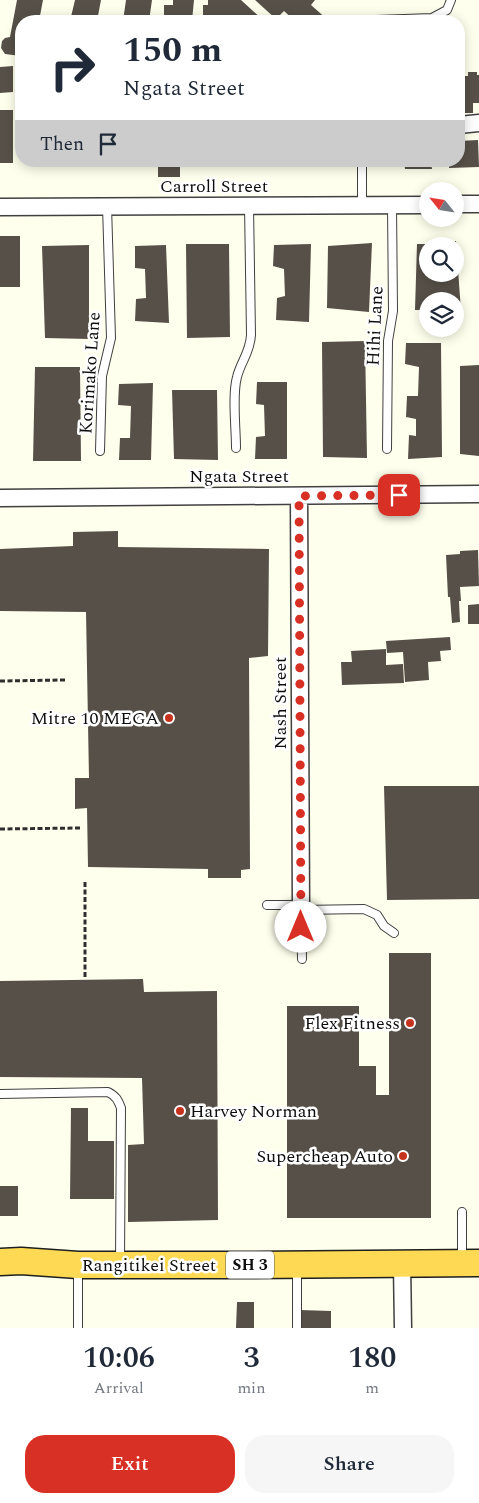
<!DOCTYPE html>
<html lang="en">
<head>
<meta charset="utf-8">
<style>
  :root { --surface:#fff; --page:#f6f6f7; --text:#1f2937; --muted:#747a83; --accent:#d93025 }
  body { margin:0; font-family:Spectral,serif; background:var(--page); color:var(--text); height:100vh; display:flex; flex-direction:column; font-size:19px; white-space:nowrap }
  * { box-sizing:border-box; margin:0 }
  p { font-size:16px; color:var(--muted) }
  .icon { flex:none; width:28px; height:28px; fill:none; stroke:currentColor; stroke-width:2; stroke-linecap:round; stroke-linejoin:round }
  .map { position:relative; height:1328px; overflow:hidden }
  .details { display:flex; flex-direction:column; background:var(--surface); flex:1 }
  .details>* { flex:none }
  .banner { position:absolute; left:15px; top:15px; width:450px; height:152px; border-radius:20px; box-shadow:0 2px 12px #0003; background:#fff; color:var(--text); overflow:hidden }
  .needle { width:32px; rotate:300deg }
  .tools { position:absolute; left:419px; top:182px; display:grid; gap:10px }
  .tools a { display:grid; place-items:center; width:45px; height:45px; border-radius:50%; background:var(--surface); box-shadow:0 2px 12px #0003; font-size:25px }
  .pin { position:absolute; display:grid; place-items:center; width:42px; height:42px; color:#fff; margin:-21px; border-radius:10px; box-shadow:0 2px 8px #0006 }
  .me { position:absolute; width:55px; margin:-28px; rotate:0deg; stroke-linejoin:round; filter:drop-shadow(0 0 4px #0008) }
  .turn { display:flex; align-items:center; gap:18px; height:105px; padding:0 25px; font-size:22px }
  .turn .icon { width:65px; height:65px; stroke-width:2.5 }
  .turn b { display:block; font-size:35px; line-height:42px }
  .then { display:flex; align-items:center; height:48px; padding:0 25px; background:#0003; gap:10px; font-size:19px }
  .eta { display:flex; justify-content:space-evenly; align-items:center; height:85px; text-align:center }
  .eta b { font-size:30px; font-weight:600; line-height:35px }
  .cta { display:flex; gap:10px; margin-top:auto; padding:10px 25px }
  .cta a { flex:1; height:58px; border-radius:20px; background:var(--accent); color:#fff; font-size:20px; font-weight:600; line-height:58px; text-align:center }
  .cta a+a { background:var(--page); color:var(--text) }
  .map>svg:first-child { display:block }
  .building { fill:#565048; fill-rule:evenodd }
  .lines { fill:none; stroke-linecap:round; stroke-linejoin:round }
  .service-casing { stroke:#404040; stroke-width:10 }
  .minor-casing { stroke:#404040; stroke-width:19 }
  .trunk-casing { stroke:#1e1e1e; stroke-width:29 }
  .path { stroke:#2f2f2f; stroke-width:3; stroke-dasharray:5 2.5; stroke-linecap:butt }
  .service { stroke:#fff; stroke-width:8 }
  .minor { stroke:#fff; stroke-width:16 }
  .trunk { stroke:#feda54; stroke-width:26 }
  .route { stroke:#d93025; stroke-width:9; stroke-dasharray:0 16.2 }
  .poi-dot { fill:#c6331c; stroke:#fff; stroke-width:2 }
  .labels { text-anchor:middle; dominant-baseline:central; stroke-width:5; stroke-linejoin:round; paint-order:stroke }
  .shield { fill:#fff; stroke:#565656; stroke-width:1 }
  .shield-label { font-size:16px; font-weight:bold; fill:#0d0d0d }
  .street-label { font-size:18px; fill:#0d0d0d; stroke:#fff }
  .poi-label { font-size:18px; fill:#0d0d0d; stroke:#fff; text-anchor:end }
</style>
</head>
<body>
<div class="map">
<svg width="479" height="1328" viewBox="0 0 479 1328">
  <rect width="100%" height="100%" fill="#ffffed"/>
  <path class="building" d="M17,0H43L39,21H21V56L5,54L1,48L2,41L5,38L10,37Z
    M75,0H101L97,21H70Z
    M126,0H152L149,21H123Z
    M173,0H194L192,21H164V5H173Z
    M208,0H241L264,21H203V5H208Z
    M255,0H315L311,5L329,21H295L284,11L276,19Z
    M13,66V92L0,93V67Z
    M468,72H477V75H479V103H473V113H459V76H468Z
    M0,110H13V163H0Z
    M478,140L479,167L449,168V161H459V141Z
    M34,161H71V163H37Z
    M158,161H180V177H158Z
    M404,161H431L432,169H405Z
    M0,236H20V287H0Z
    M455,241H456L461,311H455V301H428V310H415L417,244H455ZM428,246H455V274H428Z
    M372,243L369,312L327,308L328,246Z
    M186,244H229L230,337L187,338Z
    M311,244L309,322L276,320L277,298L285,296L284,269L273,266L274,245Z
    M89,245V339L45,338L42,246Z
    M166,245L169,323L135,321L136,299L146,298L145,269L135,268V246Z
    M365,341L367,458L323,457L322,342Z
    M406,343H441L442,457L408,459L409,435L416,436V419L406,417L407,396H418L419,367L405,364Z
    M479,365V456L460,454V366Z
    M35,367H80L81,461H33Z
    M257,382H287V459H255L256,437L265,436L264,405L256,404Z
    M153,383L151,460H119L120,438H130L131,406L118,405L119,384Z
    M172,390H217L218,460L174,459Z
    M118,531V547L269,549L268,656L249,658L250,869L241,870V878H208V869L88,867L87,808L75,809V778H89L86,612L0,611V549L73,546V532Z
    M478,550L479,586L460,587L461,601H459L460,622L452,623L450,597H448L446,555L460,554V551Z
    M479,604V624H468V605Z
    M450,637L451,650L440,651L441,661L428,662L429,680L405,682L403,652L387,653L386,641Z
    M386,649V665L403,664L404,683L342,685L341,662H352L351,651Z
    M384,786H479V899L387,900Z
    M389,953H431V1218H287V1006H359V1066H376V1095H389Z
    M143,979L144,992L217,991L218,1220L128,1222V1145L144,1144L142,1078L0,1077V981Z
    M71,1108H88V1141H114V1199H70Z
    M0,1186H18V1216H0Z
    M237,1302H254V1328H236Z
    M300,1310L331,1311V1328H300Z"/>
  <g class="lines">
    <g class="service-casing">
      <path id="service" d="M374,21L376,20L432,18L447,10L451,0
        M362,205V161
        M236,448C236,428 232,395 237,377C241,361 250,353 251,335L249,205
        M387,449L388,341L393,311L392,205
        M100,451L102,376L111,338L107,206
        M267,905H301
        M302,959L301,910L364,909L377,915L384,926L394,933
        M0,1094L108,1092C116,1096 118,1100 121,1108L120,1261
        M462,1259V1212
        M78,1328V1270
        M297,1328V1268"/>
    </g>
    <g class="minor-casing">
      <path id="minor" d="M459,125L479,123
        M455,204H479
        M0,207L428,205
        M299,496L301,910
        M0,498L479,494
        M402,1264L403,1328"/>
    </g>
    <g class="trunk-casing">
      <path id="trunk" d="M0,1262L21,1261L78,1265H254L479,1263"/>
    </g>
    <path class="path" d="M0,681L65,680
      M0,829L80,828
      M85,882V978"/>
    <use href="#service" class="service"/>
    <use href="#minor" class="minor"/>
    <use href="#trunk" class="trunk"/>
  </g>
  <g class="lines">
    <path class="route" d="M301,927L299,496L399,495"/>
  </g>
  <g class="poi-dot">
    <circle cx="169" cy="718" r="5"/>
    <circle cx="410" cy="1023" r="5"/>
    <circle cx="180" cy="1111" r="5"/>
    <circle cx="403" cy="1156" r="5"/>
  </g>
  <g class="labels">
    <rect class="shield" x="226" y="1251.5" width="48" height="27" rx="4"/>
    <g class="shield-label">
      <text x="250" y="1265">SH 3</text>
    </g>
    <g class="street-label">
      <text x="214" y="186">Carroll Street</text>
      <text transform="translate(375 326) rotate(-87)">Hihi Lane</text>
      <text transform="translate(90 373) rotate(-86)">Korimako Lane</text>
      <text x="239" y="476">Ngata Street</text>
      <text transform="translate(280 703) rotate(-90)">Nash Street</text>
      <text x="149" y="1265">Rangitikei Street</text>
    </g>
    <g class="poi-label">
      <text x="159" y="718">Mitre 10 MEGA</text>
      <text x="400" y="1023">Flex Fitness</text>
      <text x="190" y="1111" text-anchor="start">Harvey Norman</text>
      <text x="393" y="1156">Supercheap Auto</text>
    </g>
  </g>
</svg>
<div class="tools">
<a><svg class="needle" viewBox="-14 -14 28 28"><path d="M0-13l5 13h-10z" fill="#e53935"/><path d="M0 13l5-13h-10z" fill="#747a83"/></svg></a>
<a><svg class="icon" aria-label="search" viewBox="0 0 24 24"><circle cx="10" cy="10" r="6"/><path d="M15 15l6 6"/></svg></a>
<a><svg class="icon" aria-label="layers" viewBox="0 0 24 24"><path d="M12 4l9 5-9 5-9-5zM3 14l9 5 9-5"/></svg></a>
</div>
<div class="pin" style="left:399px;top:495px;background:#d93025"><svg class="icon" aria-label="arrive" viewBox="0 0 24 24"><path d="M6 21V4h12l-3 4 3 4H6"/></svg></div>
<svg class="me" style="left:301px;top:927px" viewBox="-20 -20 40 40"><circle r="19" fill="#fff"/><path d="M0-13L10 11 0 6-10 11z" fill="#d93025"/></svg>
<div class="banner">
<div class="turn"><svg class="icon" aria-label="right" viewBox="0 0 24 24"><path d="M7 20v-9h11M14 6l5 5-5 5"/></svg><div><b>150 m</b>Ngata Street</div></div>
<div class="then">Then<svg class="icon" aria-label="arrive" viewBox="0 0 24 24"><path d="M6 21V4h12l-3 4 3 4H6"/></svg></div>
</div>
</div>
<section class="details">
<div class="eta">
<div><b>10:06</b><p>Arrival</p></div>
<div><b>3</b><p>min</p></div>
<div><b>180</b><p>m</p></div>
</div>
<div class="cta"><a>Exit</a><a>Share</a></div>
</section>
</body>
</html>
